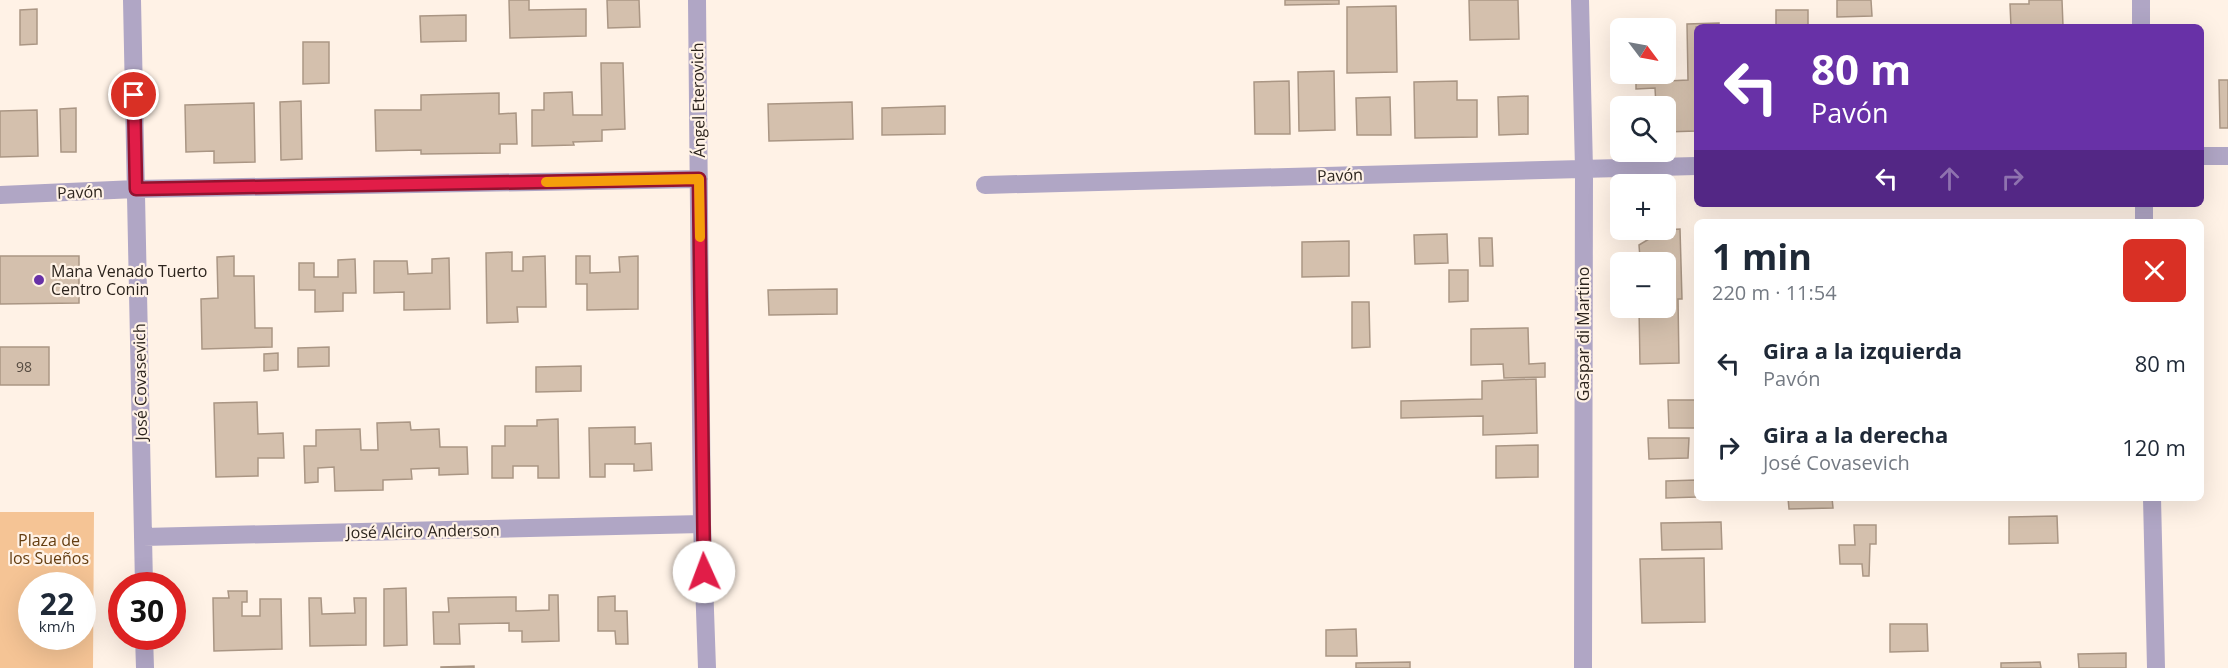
<!DOCTYPE html>
<html lang="es">
<head>
<meta charset="utf-8">
<style>
  :root { --surface:#fff; --page:#f6f6f7; --text:#1f2937; --muted:#747a83 }
  body { margin:0; font-family:"Open Sans",sans-serif; background:var(--page); color:var(--text); height:100vh; display:flex; flex-direction:column; font-size:22px; white-space:nowrap }
  * { box-sizing:border-box; margin:0 }
  p { font-size:20px; color:var(--muted) }
  .icon { flex:none; width:33px; height:33px; fill:none; stroke:currentColor; stroke-width:2; stroke-linecap:round; stroke-linejoin:round }
  .map { position:relative; flex:1; overflow:hidden }
  .details { position:absolute; left:1694px; top:219px; width:510px; height:282px; display:flex; flex-direction:column; background:var(--surface); border-radius:9px; box-shadow:0 6px 24px #0002 }
  .details>* { flex:none }
  .hud { position:absolute; left:1694px; top:24px; width:510px; height:183px; border-radius:9px; box-shadow:0 6px 24px #0002; background:#6831a7; color:#fff; overflow:hidden }
  .needle { width:39px; rotate:122deg }
  .tools { position:absolute; left:1610px; top:18px; display:grid; gap:12px }
  .tools a { display:grid; place-items:center; width:66px; height:66px; border-radius:9px; background:var(--surface); box-shadow:0 6px 24px #0002; font-size:30px }
  .speed { position:absolute; left:18px; top:572px; display:flex; gap:12px; font-size:30px; font-weight:700; text-align:center }
  .speed>* { display:grid; place-content:center; width:78px; height:78px; border-radius:50%; background:var(--surface); box-shadow:0 6px 24px #0002; line-height:1 }
  .speed small { font-size:15px; font-weight:400 }
  .speed .limit { border:9px solid #d22; background:#fff; color:#111 }
  .pin { position:absolute; display:grid; place-items:center; width:51px; height:51px; color:#fff; margin:-26px; border:3px solid #fff; border-radius:50%; box-shadow:0 2px 6px #0007 }
  .me { position:absolute; width:66px; margin:-33px; rotate:358deg; stroke-linejoin:round; filter:drop-shadow(0 0 4px #0008) }
  .turn { display:flex; align-items:center; gap:21px; height:126px; padding:0 18px; font-size:27px }
  .turn .icon { width:78px; height:78px; stroke-width:2.5 }
  .turn b { display:block; font-size:42px; line-height:51px }
  .lanes { display:flex; align-items:center; height:57px; padding:0 18px; background:#0003; justify-content:center; gap:30px; direction:ltr }
  .lanes .off { opacity:.35 }
  .round { display:grid; place-items:center; flex:none; width:63px; height:63px; border-radius:9px; background:var(--page) }
  .summary { display:flex; align-items:center; justify-content:space-between; height:102px; padding:0 18px }
  h1 { font-size:36px; font-weight:700; line-height:45px }
  ul { padding:0; list-style:none }
  li { display:flex; align-items:center; gap:18px; height:84px; padding:0 18px }
  li div { flex:1 }
  li b { display:block; font-size:22px }
  li em { font-style:normal }
  .map>svg:first-child { display:block }
  .green { fill:#f5c495; fill-rule:evenodd }
  .building { fill:#d4c0ad; stroke:#aa9684; stroke-width:1.5 }
  .lines { fill:none; stroke-linecap:round; stroke-linejoin:round }
  .minor { stroke:#b0a6c5; stroke-width:18 }
  .route-casing { stroke:#92132f; stroke-width:15 }
  .route { stroke:#e11d48; stroke-width:10 }
  .slow { stroke:#f59e0b; stroke-width:10 }
  .poi-dot { fill:#6831a7; stroke:#fff2e6; stroke-width:2 }
  .labels { text-anchor:middle; dominant-baseline:central; stroke-width:4.5; stroke-linejoin:round; paint-order:stroke }
  .number-label { font-size:14px; fill:#564b41 }
  .street-label { font-size:16px; fill:#2c241d; stroke:#fff2e6 }
  .poi-label { font-size:16px; fill:#2c241d; stroke:#fff2e6; text-anchor:start }
  .park-label { font-size:16px; fill:#643d10; stroke:#fff2e6 }
</style>
</head>
<body>
<div class="map">
<svg width="2228" height="668" viewBox="0 0 2228 668">
  <rect width="100%" height="100%" fill="#fff2e6"/>
  <path class="green" d="M0,512H94L93,668H0ZM32,585H82V636H32Z"/>
  <path class="building" d="M509,0H529V10L586,9V36L510,38Z
    M607,0H639L640,27L608,28Z
    M1285,0H1339V4L1285,5Z
    M1469,0H1518L1519,39L1470,40Z
    M1837,0H1871L1872,16L1837,17Z
    M2029,0H2062L2063,26L2011,27L2010,4H2029Z
    M1396,6L1397,72L1347,73V7Z
    M37,9V44L20,45V10Z
    M1776,10H1808V27H1776Z
    M466,15V41L421,42L420,16Z
    M1719,23V27H1696V131L1665,132V106H1656L1655,88L1636,89V74H1665V69H1667V81L1688,80L1687,24Z
    M303,42H329V83L303,84Z
    M601,63H623L625,129L602,130V141L573,142L574,145L532,146V110H544V93L572,92L573,115H602Z
    M1334,71L1335,130L1299,131L1298,72Z
    M2219,80H2228V128H2220Z
    M1289,81L1290,134H1255L1254,82Z
    M1457,81V100H1477V137L1415,138L1414,82Z
    M499,93V114L516,113L517,144H500V153L421,154V150L376,151L375,110H421V95Z
    M1528,96V134L1499,135L1498,97Z
    M1390,97L1391,135H1357L1356,98Z
    M301,101L302,159L281,160L280,102Z
    M852,102L853,139L769,141L768,104Z
    M254,103L255,162L214,163V151L186,152L185,105Z
    M945,106V134L882,135V108Z
    M76,108V152H61L60,109Z
    M37,110L38,156L0,157V111Z
    M2027,220V222H1962V221Z
    M1680,229L1682,299H1678L1679,363L1640,364L1639,308H1665L1666,299L1665,257L1640,258L1639,245L1664,230Z
    M1447,234L1448,263L1415,264L1414,235Z
    M1479,238H1492L1493,266H1480Z
    M1349,241V276L1302,277V242Z
    M512,252V271H523V257L545,256L546,307H517L518,322L487,323L486,253Z
    M0,256H79V303L0,304Z
    M234,256V276H254L255,328H272V347L202,349L201,299L218,298L217,257Z
    M576,256H590V273L620,272L619,257L638,256V309L587,310V284H576Z
    M449,258L450,309L404,310V292L374,293V261H407L408,274L432,273V259Z
    M355,259L356,293H343V311L315,312V290H299V263H314V277H338V260Z
    M1449,270H1468V301L1449,302Z
    M837,289V314L769,315L768,290Z
    M1352,302H1369L1370,347L1352,348Z
    M1528,328L1529,364L1545,363V377L1504,378L1503,364L1471,365V329Z
    M0,347H49V385H0Z
    M329,347V366L298,367V348Z
    M278,353V370L264,371V354Z
    M581,366V391L536,392V367Z
    M1536,379L1537,433L1483,435V416L1401,418V401L1482,399V381Z
    M1668,400H1696V428H1669Z
    M257,402L258,434L283,433L284,458H258V476L216,477L214,403Z
    M558,419L559,478H538V466H513V478H492V446H505V426H537V420Z
    M410,422L411,430L439,429L440,447H467L468,474L439,475V468L411,469L412,479L383,480V490L335,491L334,467L318,468V482L305,483L304,446H316V430L360,429L361,450H378L377,423Z
    M635,427V444L651,443L652,470L634,471V464H605V477H590L589,428Z
    M1648,438H1689L1688,458L1649,459Z
    M1538,445V477L1496,478V446Z
    M1696,480V497L1666,498V481Z
    M1788,498H1832L1833,508L1789,509Z
    M2057,516L2058,543L2009,544V517Z
    M1721,522L1722,549L1662,550L1661,523Z
    M1854,525H1876V544H1870L1869,576H1863L1862,564H1840L1839,545H1855Z
    M1704,558L1705,622L1642,623L1640,559Z
    M406,588L407,645L384,646V589Z
    M228,591H247V602H242V616H260V599H281L282,649L214,651L213,598H229Z
    M549,595H558L559,641L522,642V631H509V623L459,624L460,644H434L433,612H449L448,598L516,597V611H522L549,610Z
    M615,596V611H627L628,644H616L615,631H598V597Z
    M309,598H321L322,614L355,613L354,598H366V645L310,646Z
    M1890,624H1927L1928,651L1890,652Z
    M1356,629L1357,656H1326V630Z
    M2126,653V668H2079L2078,654Z
    M1410,662V668H1356V663Z
    M2040,662L2041,668H2001V663Z
    M474,666V668H441V667Z"/>
  <g class="lines">
    <path class="minor" d="M132,0L144,585
      M697,0L702,524L707,668
      M1580,0L1584,169L1583,668
      M2141,0V27
      M2200,156H2228
      M985,185L1696,166
      M0,195L136,189L699,179
      M2144,204V222
      M2152,498L2156,668
      M143,537L702,524
      M144,636L145,668"/>
  </g>
  <g class="lines">
    <g class="route-casing">
      <path id="route" d="M134,95L136,189L699,179L704,572"/>
    </g>
    <use href="#route" class="route"/>
    <path class="slow" d="M546,182L699,179L700,237"/>
  </g>
  <circle class="poi-dot" cx="39" cy="280" r="6"/>
  <g class="labels">
    <g class="number-label">
      <text x="24" y="366">98</text>
    </g>
    <g class="street-label">
      <text transform="translate(698 100) rotate(-91)">Ángel Eterovich</text>
      <text transform="translate(1340 175) rotate(-2)">Pavón</text>
      <text transform="translate(80 192) rotate(-2)">Pavón</text>
      <text transform="translate(1583 334) rotate(-90)">Gaspar di Martino</text>
      <text transform="translate(140 382) rotate(-91)">José Covasevich</text>
      <text transform="translate(423 531) rotate(-1)">José Alciro Anderson</text>
    </g>
    <g class="poi-label">
      <text x="51" y="271">Mana Venado Tuerto<tspan x="51" dy="18">Centro Conin</tspan></text>
    </g>
    <g class="park-label">
      <text x="49" y="540">Plaza de<tspan x="49" dy="18">los Sueños</tspan></text>
    </g>
  </g>
</svg>
<div class="tools">
<a><svg class="needle" viewBox="-14 -14 28 28"><path d="M0-13l5 13h-10z" fill="#e53935"/><path d="M0 13l5-13h-10z" fill="#747a83"/></svg></a>
<a><svg class="icon" aria-label="search" viewBox="0 0 24 24"><circle cx="10" cy="10" r="6"/><path d="M15 15l6 6"/></svg></a>
<a>+</a>
<a>−</a>
</div>
<div class="speed"><div>22<small>km/h</small></div><div class="limit">30</div></div>
<div class="pin" style="left:134px;top:95px;background:#d93025"><svg class="icon" aria-label="arrive" viewBox="0 0 24 24"><path d="M6 21V4h12l-3 4 3 4H6"/></svg></div>
<svg class="me" style="left:704px;top:572px" viewBox="-20 -20 40 40"><circle r="19" fill="#fff"/><path d="M0-13L10 11 0 6-10 11z" fill="#e11d48"/></svg>
<div class="hud">
<div class="turn"><svg class="icon" aria-label="left" viewBox="0 0 24 24"><path d="M17 20v-9H6M10 6l-5 5 5 5"/></svg><div><b>80 m</b>Pavón</div></div>
<div class="lanes"><svg class="icon" aria-label="left" viewBox="0 0 24 24"><path d="M17 20v-9H6M10 6l-5 5 5 5"/></svg><svg class="icon off" aria-label="ahead" viewBox="0 0 24 24"><path d="M12 20V5M6 11l6-6 6 6"/></svg><svg class="icon off" aria-label="right" viewBox="0 0 24 24"><path d="M7 20v-9h11M14 6l5 5-5 5"/></svg></div>
</div>
<section class="details">
<div class="summary"><div><h1>1 min</h1><p>220 m · 11:54</p></div><a class="round" style="background:#d93025;color:#fff"><svg class="icon" aria-label="close" viewBox="0 0 24 24"><path d="M6 6l12 12M18 6L6 18"/></svg></a></div>
<ul>
<li><svg class="icon" aria-label="left" viewBox="0 0 24 24"><path d="M17 20v-9H6M10 6l-5 5 5 5"/></svg><div><b>Gira a la izquierda</b><p>Pavón</p></div><em>80 m</em></li>
<li><svg class="icon" aria-label="right" viewBox="0 0 24 24"><path d="M7 20v-9h11M14 6l5 5-5 5"/></svg><div><b>Gira a la derecha</b><p>José Covasevich</p></div><em>120 m</em></li>
</ul>
</section>
</div>
</body>
</html>
